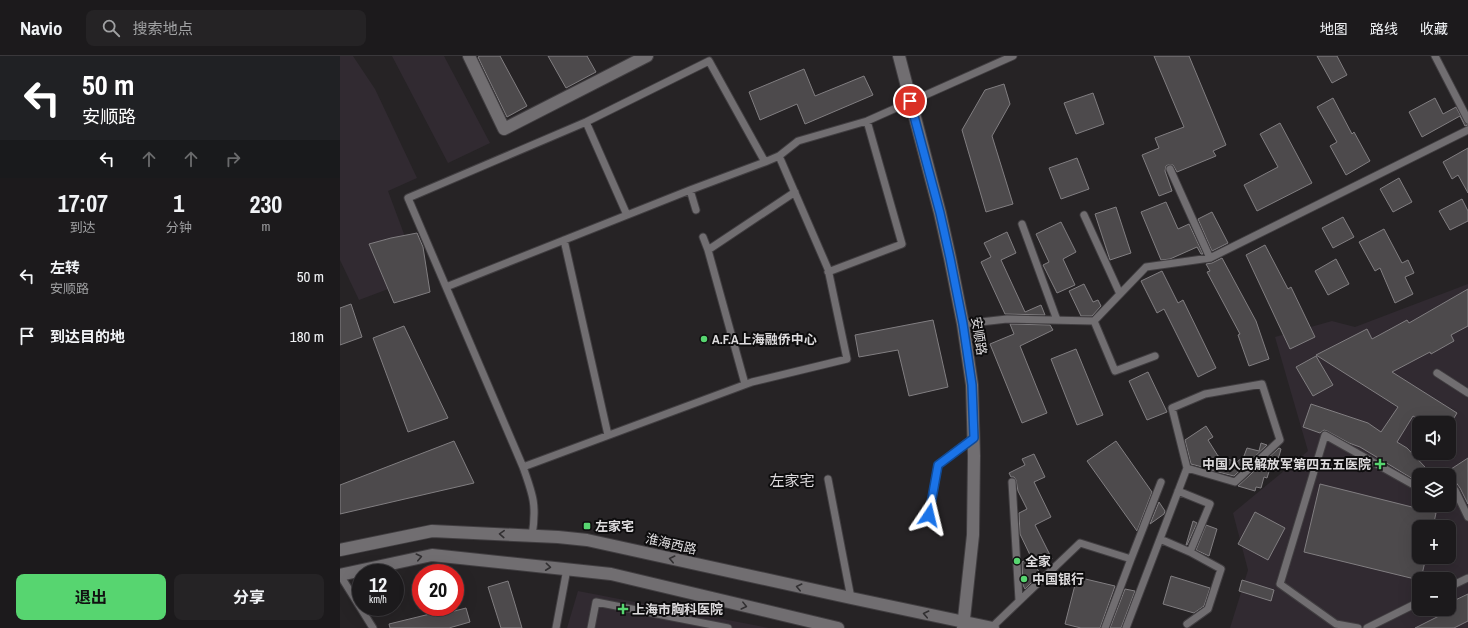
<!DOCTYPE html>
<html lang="zh">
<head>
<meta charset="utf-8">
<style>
  :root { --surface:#1c1a1c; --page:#252325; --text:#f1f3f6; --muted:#a0a1a3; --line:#3a383b; --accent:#57d570 }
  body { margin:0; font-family:"Archivo Narrow","Noto Sans SC",sans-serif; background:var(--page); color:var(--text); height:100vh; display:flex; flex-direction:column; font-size:15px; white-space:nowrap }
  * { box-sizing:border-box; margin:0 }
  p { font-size:13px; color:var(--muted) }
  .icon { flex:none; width:22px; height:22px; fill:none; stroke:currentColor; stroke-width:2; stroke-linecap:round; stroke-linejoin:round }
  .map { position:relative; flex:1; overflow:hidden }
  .panel { display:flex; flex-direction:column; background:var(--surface); width:340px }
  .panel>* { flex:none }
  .guide { background:#202124; color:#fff; overflow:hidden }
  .buttons { position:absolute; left:1072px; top:360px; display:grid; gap:8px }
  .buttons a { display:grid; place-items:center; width:44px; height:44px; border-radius:8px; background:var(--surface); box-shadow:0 4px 16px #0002,0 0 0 1px var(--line); font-size:20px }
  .speed { position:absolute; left:12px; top:508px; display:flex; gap:8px; font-size:20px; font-weight:700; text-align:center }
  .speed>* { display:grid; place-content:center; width:52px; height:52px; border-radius:50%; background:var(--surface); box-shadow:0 4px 16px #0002,0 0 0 1px var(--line); line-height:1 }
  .speed small { font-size:10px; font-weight:400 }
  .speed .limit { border:6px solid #d22; background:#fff; color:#111 }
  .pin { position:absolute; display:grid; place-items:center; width:34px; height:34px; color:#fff; margin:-17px; border:2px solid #fff; border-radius:50%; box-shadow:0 1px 4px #0007 }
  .me { position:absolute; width:44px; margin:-22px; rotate:10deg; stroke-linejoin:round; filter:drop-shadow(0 0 3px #0008) }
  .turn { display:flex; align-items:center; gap:14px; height:84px; padding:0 16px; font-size:18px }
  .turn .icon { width:52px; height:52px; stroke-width:2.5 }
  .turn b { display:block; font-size:28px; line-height:34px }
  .lanes { display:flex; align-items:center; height:38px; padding:0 16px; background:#0003; justify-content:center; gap:20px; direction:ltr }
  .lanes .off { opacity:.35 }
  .eta { display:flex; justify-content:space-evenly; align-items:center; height:68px; text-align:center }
  .eta b { font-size:24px; font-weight:700; line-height:28px }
  .primary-button { display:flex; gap:8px; margin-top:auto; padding:8px 16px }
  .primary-button a { flex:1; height:46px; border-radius:8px; background:var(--accent); color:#111; font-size:16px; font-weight:700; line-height:46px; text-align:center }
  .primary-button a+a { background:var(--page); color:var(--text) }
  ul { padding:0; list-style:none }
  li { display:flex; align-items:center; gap:12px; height:60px; padding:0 16px }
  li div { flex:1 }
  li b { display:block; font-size:15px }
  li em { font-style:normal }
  header { display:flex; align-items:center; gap:24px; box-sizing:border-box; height:56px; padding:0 20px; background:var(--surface); border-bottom:1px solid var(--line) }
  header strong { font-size:19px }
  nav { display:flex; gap:22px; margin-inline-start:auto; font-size:14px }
  .search { width:280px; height:36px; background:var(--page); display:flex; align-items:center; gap:10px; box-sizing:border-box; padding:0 14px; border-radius:8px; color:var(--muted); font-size:15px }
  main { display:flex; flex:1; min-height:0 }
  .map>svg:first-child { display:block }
  .built { fill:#312a31; fill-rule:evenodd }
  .building { fill:#4d4a4c; stroke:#817e81 }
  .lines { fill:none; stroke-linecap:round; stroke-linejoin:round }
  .lane-casing { stroke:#413e41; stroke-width:9 }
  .street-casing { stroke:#413e41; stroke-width:14 }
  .secondary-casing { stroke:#413e41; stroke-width:14 }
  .lane { stroke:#716e71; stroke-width:7 }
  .street { stroke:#716e71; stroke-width:12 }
  .secondary { stroke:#716e71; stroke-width:12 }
  .oneway { stroke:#312f31 }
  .route-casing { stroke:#114b97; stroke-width:10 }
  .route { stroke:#1a73e8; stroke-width:7 }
  .poi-dot { fill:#57d570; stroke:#0e0d0e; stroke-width:1.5 }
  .labels { text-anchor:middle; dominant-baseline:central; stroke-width:4; stroke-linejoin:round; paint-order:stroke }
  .street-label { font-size:13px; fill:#dedcde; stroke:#0e0d0e }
  .poi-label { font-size:13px; font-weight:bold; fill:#dedcde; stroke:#0e0d0e; text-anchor:start }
  .quarter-label { font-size:15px; fill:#dcd9dc; stroke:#0e0d0e }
</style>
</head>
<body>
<header>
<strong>Navio</strong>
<div class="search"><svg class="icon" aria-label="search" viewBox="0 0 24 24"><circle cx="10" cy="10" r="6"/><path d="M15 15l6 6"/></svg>搜索地点</div>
<nav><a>地图</a><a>路线</a><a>收藏</a></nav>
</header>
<main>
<section class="panel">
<div class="guide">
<div class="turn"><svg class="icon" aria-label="left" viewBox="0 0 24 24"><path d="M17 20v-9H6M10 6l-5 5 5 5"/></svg><div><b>50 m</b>安顺路</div></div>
<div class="lanes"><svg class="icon" aria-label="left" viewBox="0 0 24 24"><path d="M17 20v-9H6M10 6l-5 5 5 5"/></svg><svg class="icon off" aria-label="ahead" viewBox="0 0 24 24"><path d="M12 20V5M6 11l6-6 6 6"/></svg><svg class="icon off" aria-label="ahead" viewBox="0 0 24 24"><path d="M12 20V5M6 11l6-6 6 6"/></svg><svg class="icon off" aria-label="right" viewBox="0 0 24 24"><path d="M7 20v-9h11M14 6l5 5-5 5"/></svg></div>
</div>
<div class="eta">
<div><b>17:07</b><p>到达</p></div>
<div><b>1</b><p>分钟</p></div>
<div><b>230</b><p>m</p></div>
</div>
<ul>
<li><svg class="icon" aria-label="left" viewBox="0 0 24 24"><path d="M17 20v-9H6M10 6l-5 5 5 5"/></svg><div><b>左转</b><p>安顺路</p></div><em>50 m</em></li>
<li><svg class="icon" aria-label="arrive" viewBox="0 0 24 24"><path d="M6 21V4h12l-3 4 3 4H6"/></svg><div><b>到达目的地</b></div><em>180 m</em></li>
</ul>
<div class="primary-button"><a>退出</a><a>分享</a></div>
</section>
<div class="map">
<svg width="1128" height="572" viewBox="0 0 1128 572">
  <rect width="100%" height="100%" fill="#262325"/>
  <path class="built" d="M0,0H13L35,33L77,122L48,135L80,221L19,244L0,204Z
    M52,0H104L150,87L108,107Z
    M1128,228V572H890L908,514L893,457L968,395L935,281L992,265L1015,271ZM1079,367H1109V397H1079ZM1079,419H1109V449H1079ZM1079,471H1109V501H1079ZM1079,523H1109V553H1079Z
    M238,535L429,572H227Z"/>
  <path class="building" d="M140,0H160L187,50L167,61L138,1Z
    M208,0H247L256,16L226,32Z
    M814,0H849L886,89L873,95L876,100L837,116L833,109H828L826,110L825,115L832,135L819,140L802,99L819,92L815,82L844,71Z
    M977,0H997L1007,19L992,27Z
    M464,13L475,40L524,20L533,39L465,68L457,48L420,64L409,36Z
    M664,28L670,48L652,80L673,148L646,156L622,74L645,34Z
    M753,37L764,68L736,78L724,47Z
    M993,42L1012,78L1014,76L1030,105L1006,119L990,90L997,86L977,51Z
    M1095,42L1103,58L1116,51L1124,66L1128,69L1125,70L1120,60L1082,81L1069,56Z
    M940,67L972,127L917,155L904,129L938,111L920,78Z
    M1128,92V137L1118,119L1112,123L1103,106Z
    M737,102L749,133L721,143L709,112Z
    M1059,122L1072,146L1053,156L1040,133Z
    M1122,143L1128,155V165L1110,174L1099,155Z
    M826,146L838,173L849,168L863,198H861L857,191L830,203L821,204L801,156Z
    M776,151L791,197L770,204L755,158Z
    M872,156L888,187L872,195L858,163Z
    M1003,161L1014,181L993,192L982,172Z
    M721,166L736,196L723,203L735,229L717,237L703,209L709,206L696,178Z
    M1044,173L1062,207L1068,204L1074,217L1065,221L1073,238L1055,247L1040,212L1035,215L1019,186Z
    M667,176L676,197L661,204L685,256L701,249L705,259L665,258L641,206L651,201L644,187Z
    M77,177L83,191L90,236L54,247L29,188L51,182Z
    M925,189L948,233L951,231L975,281L950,293L906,199Z
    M882,202L916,265L929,303L909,310L898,279L900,278L867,216L870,215L866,208L872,207Z
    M996,203L1009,228L988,239L975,215Z
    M822,215L838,247L843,244L876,312L858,321L824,253L817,257L801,225Z
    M744,228L753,246L758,244L761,250L752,260H741L729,235Z
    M1128,233V270L1111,279L1114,285L1091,298L1090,296L1052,316L1117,357L1111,367H1084L1073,360L1057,386L1067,392L1085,411L1073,423L1020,391L1009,387L987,375L984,374L980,377L963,371L971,348L1028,367L1041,376L1058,351L976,299L1027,273L1032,283L1067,264L1069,267Z
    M11,248L22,281L0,289V252Z
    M593,264L608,331L569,340L558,294L519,301L515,279Z
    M670,268L710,269L713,274L680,290L707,357L682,367L650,288L674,278Z
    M64,270L108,362L68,376L33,282Z
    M736,293L763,359L737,369L711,303Z
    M976,300L993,329L973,340L956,311Z
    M808,316L827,356L807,364L789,325Z
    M866,370L873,381L868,384L878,400L897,406L904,400L907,392L919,395L921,387L927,389L894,420L870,414L872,408L866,412L851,408L845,384Z
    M114,385L134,427L0,458V429Z
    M776,385L812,436L797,475L747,405Z
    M939,392L941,393L937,407L932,406L927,422L924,421L921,432L916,431L915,435L898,430Z
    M694,398L705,421L694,426L711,461L695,469L712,503L696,510L700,518L685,533L683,529L682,506L691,501L680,478L679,457L687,453L678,435L676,424L674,421H671L669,417L685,409L682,403Z
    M1128,402V448L1120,432L1108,415Z
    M980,428L1096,457L1093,471H1079V501H1086L1081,523H1079V524L964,496Z
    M819,446L825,455L824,458L810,468Z
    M915,456L945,472L928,504L898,488Z
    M853,465L857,467L847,489H846Z
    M866,469L877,473L869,500L856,494Z
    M831,520L870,532L864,550L854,557L823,548Z
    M737,521L775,530L760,572H741L725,568Z
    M902,524L934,534L931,545L899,535Z
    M168,525L175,548L182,572H161L148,531Z
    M785,533L795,535L781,572H770Z
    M1128,538V565L1114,572H1075L1101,559L1098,553H1109V547Z
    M126,552L130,566L109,572H50L49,568L94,557L95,560Z"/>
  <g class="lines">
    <g class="lane-casing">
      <path id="lane" d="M1095,0L1128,64
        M246,66L287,159
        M830,113L870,202
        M350,134L356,154
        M744,159L780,238
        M682,168L717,264
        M363,181L368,194
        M224,184L268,379
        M488,216L562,188L527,65
        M106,231L350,134L425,106L439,100L458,85L527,65L673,0
        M754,265L775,315L815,300
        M623,268L667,263L754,265L806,211L870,202L1128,74
        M1097,317L1128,337
        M405,328L368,194L455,136
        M183,411L412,326L507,303L488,213L439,100
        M488,423L511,542
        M672,426L679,544
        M1109,433L1115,434L1128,461
        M838,435L870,448L850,496L881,513L868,553L847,568
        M589,459L598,409L633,382
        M192,480C197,449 193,439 183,411L68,142L246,66L369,5L425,106
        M820,483L850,496
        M791,503L821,426
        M0,519L33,572
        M1109,531L1128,522
        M216,572L227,513
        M251,572L256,546L388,572
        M651,572L740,487L791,503L765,572
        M786,572L847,412L832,352L865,338L922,328L940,384L895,426L847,412
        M1018,572L996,568L940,528L985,379L1072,428L1079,429
        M1027,572L1079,546"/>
    </g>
    <g class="street-casing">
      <path id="street" d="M129,0L164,73L307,0"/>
    </g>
    <g class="secondary-casing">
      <path id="secondary" d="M559,0L600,157L610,202L623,268L632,329L634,400L633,479L623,572
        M0,494L92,475L218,481L247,484L511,542L653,572
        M0,519L92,499L271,518L498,572"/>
    </g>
    <use href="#lane" class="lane"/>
    <use href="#street" class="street"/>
    <use href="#secondary" class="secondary"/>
  </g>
  <defs><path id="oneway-chevron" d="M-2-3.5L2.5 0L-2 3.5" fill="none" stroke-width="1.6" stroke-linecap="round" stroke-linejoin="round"/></defs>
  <g class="oneway">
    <use href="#oneway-chevron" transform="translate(162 478) rotate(-177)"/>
    <use href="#oneway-chevron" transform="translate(79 501) rotate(-13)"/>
    <use href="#oneway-chevron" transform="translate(332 503) rotate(-167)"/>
    <use href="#oneway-chevron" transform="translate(208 511) rotate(6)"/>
    <use href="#oneway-chevron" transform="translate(459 531) rotate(-167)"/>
    <use href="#oneway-chevron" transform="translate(404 550) rotate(14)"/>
    <use href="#oneway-chevron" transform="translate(586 558) rotate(-168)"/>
  </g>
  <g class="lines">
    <g class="route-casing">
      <path id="route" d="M570,45L600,157L610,202L623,268L632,329L634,382L598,409L589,459"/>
    </g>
    <use href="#route" class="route"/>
  </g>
  <g class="poi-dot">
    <circle cx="364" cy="283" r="4"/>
    <path d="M1038 402h4v4h4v4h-4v4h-4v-4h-4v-4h4z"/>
    <rect x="243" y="466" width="8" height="8" rx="2"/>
    <circle cx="677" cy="505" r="4"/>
    <circle cx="684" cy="523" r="4"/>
    <path d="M281 547h4v4h4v4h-4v4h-4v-4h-4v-4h4z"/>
  </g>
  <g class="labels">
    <g class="street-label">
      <text transform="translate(639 280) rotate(81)">安顺路</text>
      <text transform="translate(331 488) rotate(13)">淮海西路</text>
    </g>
    <g class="poi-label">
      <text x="372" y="283">A.F.A上海融侨中心</text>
      <text x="1031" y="408" text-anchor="end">中国人民解放军第四五五医院</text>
      <text x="255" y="470">左家宅</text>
      <text x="685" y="505">全家</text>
      <text x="692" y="523">中国银行</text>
      <text x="292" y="553">上海市胸科医院</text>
    </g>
    <g class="quarter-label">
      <text x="452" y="424">左家宅</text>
    </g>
  </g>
</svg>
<div class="buttons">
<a><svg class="icon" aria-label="sound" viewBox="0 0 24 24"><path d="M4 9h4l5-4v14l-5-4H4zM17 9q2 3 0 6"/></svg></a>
<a><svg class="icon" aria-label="layers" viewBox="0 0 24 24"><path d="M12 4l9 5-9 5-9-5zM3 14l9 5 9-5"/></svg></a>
<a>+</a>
<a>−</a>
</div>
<div class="speed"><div>12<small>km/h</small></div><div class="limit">20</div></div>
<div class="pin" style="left:570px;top:45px;background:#d93025"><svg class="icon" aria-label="arrive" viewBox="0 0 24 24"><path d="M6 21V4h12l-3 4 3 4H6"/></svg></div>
<svg class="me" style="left:589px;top:459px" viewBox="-20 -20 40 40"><path d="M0-17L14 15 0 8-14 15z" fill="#1a73e8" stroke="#fff" stroke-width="4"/></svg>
</div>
</main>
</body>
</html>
